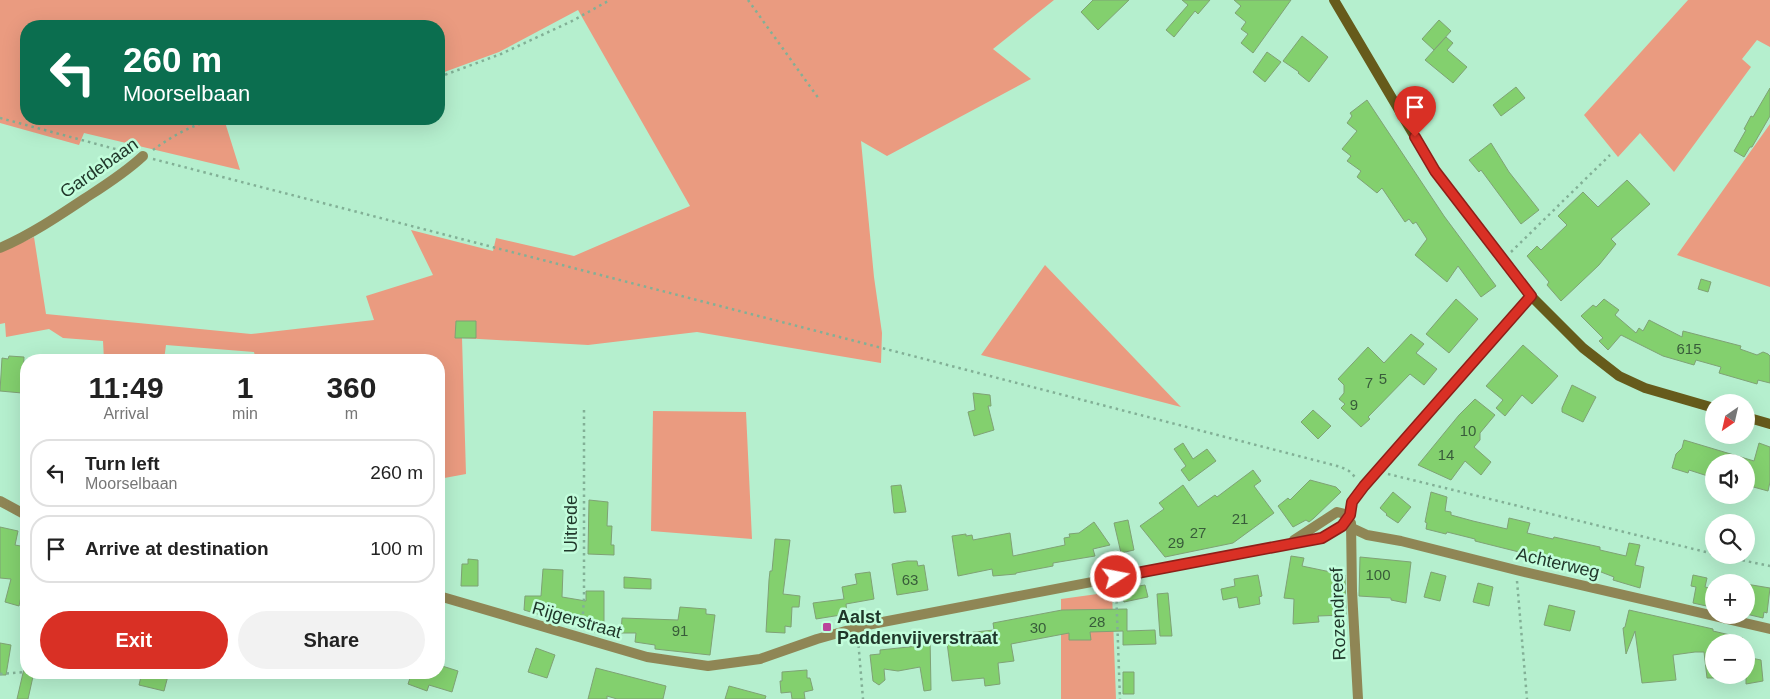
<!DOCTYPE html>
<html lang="en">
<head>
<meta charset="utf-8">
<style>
  :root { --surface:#fff; --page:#f2f2f2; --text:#222; --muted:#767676; --line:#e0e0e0; --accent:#d93025 }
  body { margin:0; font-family:Helvetica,sans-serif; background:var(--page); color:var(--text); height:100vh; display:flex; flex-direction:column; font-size:19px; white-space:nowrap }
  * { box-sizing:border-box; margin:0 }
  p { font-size:16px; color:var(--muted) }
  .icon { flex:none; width:28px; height:28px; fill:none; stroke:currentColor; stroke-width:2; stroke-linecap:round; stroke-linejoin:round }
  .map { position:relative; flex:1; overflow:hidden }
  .sheet { position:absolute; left:20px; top:354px; width:425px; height:325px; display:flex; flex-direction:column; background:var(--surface); border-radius:20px; box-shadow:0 5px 20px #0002 }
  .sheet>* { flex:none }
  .banner { position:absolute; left:20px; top:20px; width:425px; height:105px; border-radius:20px; box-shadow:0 5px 20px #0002; background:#0b6e4f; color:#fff; overflow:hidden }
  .needle { width:32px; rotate:214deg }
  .controls { position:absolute; left:1705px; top:394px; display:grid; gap:10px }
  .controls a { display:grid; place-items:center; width:50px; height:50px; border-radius:50%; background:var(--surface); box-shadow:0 5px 20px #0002; font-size:25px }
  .pin { position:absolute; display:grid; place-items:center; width:42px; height:42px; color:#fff; margin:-51px -21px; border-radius:50% 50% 50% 0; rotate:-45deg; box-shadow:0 0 5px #0007 }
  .pin .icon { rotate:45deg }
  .me { position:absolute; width:55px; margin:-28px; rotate:79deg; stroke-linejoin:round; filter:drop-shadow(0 0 4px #0008) }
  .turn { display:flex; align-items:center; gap:18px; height:105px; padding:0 20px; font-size:22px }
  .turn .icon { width:65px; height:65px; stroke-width:2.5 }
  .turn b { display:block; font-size:35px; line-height:42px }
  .eta { display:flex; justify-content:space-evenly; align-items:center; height:85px; text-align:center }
  .eta b { font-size:30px; font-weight:800; line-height:35px }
  .cta { display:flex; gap:10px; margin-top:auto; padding:10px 20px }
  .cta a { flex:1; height:58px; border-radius:30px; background:var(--accent); color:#fff; font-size:20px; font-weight:800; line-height:58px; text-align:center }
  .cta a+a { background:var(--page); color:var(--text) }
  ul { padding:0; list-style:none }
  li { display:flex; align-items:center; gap:15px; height:68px; margin:0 10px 8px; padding:0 10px; border:2px solid var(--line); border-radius:20px }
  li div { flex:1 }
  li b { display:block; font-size:19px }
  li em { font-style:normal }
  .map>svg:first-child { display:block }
  .green { fill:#ea9b80 }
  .building { fill:#83d06e; stroke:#7fa275 }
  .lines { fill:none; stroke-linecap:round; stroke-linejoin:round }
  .path { stroke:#82b096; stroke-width:2.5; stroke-dasharray:2.5 4; stroke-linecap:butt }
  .minor { stroke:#8f8655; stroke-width:10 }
  .tertiary { stroke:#8f8655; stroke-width:10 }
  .secondary { stroke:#665b1b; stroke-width:10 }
  .route-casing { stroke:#8d1f18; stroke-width:12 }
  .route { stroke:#d93025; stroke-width:9 }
  .poi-dot { fill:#ba449b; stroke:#c2fddb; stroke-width:2 }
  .labels { text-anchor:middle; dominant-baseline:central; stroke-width:5; stroke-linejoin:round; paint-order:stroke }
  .number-label { font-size:15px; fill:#385c3a }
  .street-label { font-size:18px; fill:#1f3629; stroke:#c2fddb }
  .poi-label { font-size:18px; font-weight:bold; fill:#1f3629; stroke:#c2fddb; text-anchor:start }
</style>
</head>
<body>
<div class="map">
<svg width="1770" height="699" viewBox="0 0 1770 699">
  <rect width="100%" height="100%" fill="#b5efce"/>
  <path class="green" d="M0,0H1054L993,49L1031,79L887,156L861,141L874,277L882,333L881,363L697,332L588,345L462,338L466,474L439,479V360H256L254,352L166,345L164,360H104L103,341L63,338L49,329L6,337L5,323L0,324V252L34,237L46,314L251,334L374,320L366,296L433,275L411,230L493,251L496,238L574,256L690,206L578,10L499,52L439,74V26H26V119H224L240,170L84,133L79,145L0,123Z
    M1688,0H1770V47L1757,40L1742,59L1751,67L1674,172L1640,133L1618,157L1584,115Z
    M1770,124V287L1677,255Z
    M1045,265L1181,407L981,355Z
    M653,411L746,412L752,539L651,531Z
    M1112,592L1116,699H1061V599Z"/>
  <path class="building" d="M1093,0H1129L1098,30L1081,12Z
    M1182,0H1210L1198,14L1195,11L1174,37L1166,30L1188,5Z
    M1234,0H1291L1253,53L1241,43L1248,34L1241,29L1246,22L1235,13L1241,6Z
    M1439,20L1451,31L1434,50L1422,39Z
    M1302,36L1328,57L1309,82L1298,73L1299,72L1283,61Z
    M1446,37L1453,43L1447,50L1467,67L1453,83L1425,60Z
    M1267,52L1281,62L1265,82L1253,72Z
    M1516,87L1525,98L1501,116L1493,105Z
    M1770,88V116L1752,147H1750L1744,157L1734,151L1746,130L1744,129L1751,116L1753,117Z
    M1367,100L1444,216L1496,286L1481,297L1458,266L1447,282L1415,255L1427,239L1416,222L1413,224L1409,219L1405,222L1382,188L1377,193L1357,177L1361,171L1347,161L1351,156L1342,149L1357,131L1347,123L1352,116L1350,113Z
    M1491,143L1509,172L1539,210L1521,224L1481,170L1479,172L1469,160Z
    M1627,180L1650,204L1611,239L1616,244L1599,265L1561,301L1547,285L1549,282L1527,256L1537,246L1541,250L1567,225L1558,216L1583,192L1598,207Z
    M1701,279L1711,282L1708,292L1698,289Z
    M1456,299L1478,319L1449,353L1426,334Z
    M1604,299L1619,310L1615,315L1636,333L1639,328L1643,331L1649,320L1682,337L1683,331L1741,346L1740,349L1757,355L1763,352L1768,354L1770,356V383L1758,380L1757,384L1719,373L1721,367L1696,360L1694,365L1663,356L1621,335L1608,350L1599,341L1603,338L1581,316L1593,305L1596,307Z
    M456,321H476V338H455Z
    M1411,334L1424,344L1416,353L1437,369L1424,385L1410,374L1368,417L1370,419L1361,427L1341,408L1345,404L1339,399L1344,393V385L1338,379L1368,347L1384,363Z
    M1523,345L1558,376L1532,404L1522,395L1505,416L1496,408L1503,400L1486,386Z
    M9,356L24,357L22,393L0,391L2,358L8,359Z
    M1572,385L1596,397L1583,422L1562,412V408Z
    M973,393L990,395L991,406H988L994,430L974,436L968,412L975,410Z
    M1475,399L1495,415L1480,433V440L1474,447L1491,462L1481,475L1465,461L1451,480L1418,465L1459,415Z
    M1313,410L1331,426L1318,439L1301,422Z
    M1684,440L1754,461L1759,443L1770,447V482L1768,491L1746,485V462H1714V478L1689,470L1688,473L1672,468L1676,454L1682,448Z
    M1183,443L1193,459L1207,449L1216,461L1189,481L1181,470L1186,466L1174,449Z
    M1253,470L1261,481L1254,486L1274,513L1233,543L1165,557L1140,526L1164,509L1159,503L1183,485L1198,507L1215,495L1217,497Z
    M1310,480L1336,487L1341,492L1314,518L1309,522L1306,520L1293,527L1278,506L1288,498L1290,500Z
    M901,485L906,512L894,513L891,486Z
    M1393,492L1411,507L1398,523L1386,515L1387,514L1380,508Z
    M1431,492L1447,497L1445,511L1451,512V515L1473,521L1507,529L1509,518L1530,523L1527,533L1553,539L1554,537L1600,547V550L1626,556L1629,543L1640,545L1635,565L1644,567L1640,588L1613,580L1614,577L1588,567L1587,569L1475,541V539L1447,532L1446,534L1426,529L1427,523L1425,522Z
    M589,500L608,502L607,526H612L611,545H614V555L588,554Z
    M1128,520L1134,550L1121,553L1114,523Z
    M1094,522L1110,545L1093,549L1095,556L1053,563V566L1016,573V574L993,576L992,569L958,576L952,536L966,534V536L972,535L973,540L1010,533L1013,556L1065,545L1064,538L1070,537L1069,534L1079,533Z
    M0,527L18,531L15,545L26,547V574L19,606L5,602L11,579L0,578Z
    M775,539L790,540L783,594L800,596L799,607H792L791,627L785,626V633L766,632L769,580L770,571H772Z
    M1291,556L1304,558L1302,566L1345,575L1346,615L1318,616L1319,622L1293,624L1294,599L1284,598Z
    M1360,557L1411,562L1406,603L1391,600V598L1359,596Z
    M468,559L478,560V586H461L462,564H468Z
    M907,561H917L918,566L924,565L928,590L897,595L892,564Z
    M543,569L563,570L562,597L586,601V591H604V632H592V627L547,618L548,617L524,610L525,596H541Z
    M870,572L874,599L846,604L847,614L816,619L813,603L844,599L842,587L857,584L855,574Z
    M1431,572L1446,576L1440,601L1424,597Z
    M1258,575L1262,596L1259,597L1260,604L1239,608L1237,597L1223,600L1221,589L1235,586L1234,579Z
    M1693,575L1707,578L1705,587L1714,589L1711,607L1693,603L1696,587L1691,586Z
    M624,577L651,579V589L624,588Z
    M1478,583L1493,587L1489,606L1473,602Z
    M1746,584L1770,588L1767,613L1764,612L1763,618L1746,614Z
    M1145,585L1148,597L1124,602L1121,589Z
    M1168,593L1172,636H1160L1157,594Z
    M1549,605L1575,611L1570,631L1544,625Z
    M680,607L706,609V614L715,615L710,655L655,649V645L635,642L636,633H621L622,618L678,620Z
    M1127,609V631L1155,630L1156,644L1123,645V631L1090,632L1091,640H1069V633L1011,644L1014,661L998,663L1000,684L985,686L984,678L952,681L946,635L994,630L993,623L1062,610Z
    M1629,610L1713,629V631L1743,638L1742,642H1714V678H1707L1704,652H1695L1673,655L1676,680L1642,683L1635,631L1626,654L1623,628L1625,627Z
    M930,636L931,690L924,691L920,667L898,671L884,669L885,680L879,685L873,681L870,655L880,654V650L918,646L919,637Z
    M0,643L11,645L6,675H0Z
    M536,648L555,655L547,678L528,672Z
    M1746,657L1761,660L1763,681L1746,684Z
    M26,660V672H34L28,699H17Z
    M439,665L458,671L452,692L429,685L427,691L408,684L412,672H439Z
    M596,668L666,686L663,699H617L607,696V699H588Z
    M807,670V678H810L813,690L804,692L805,699H792L791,692L781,693L780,681H782V672Z
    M142,672H169L164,691L139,685Z
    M1123,672H1134V694H1123Z
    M729,686L766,696L765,699H725Z"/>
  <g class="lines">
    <path class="path" d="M748,0L819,99
      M439,77L501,54L572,21L610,0
      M0,118L130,153
      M153,150C172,136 195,123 218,119
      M153,159L1341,467L1349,471L1356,478
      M1511,252L1610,155
      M1388,474L1714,554
      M1717,555L1770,566
      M1517,581L1527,699
      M1116,588L1120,699
      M582,627L584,598V410
      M858,639L863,699
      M0,674L26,672"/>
    <path class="minor" d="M0,248C30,235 57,217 84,199C104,186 125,173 143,156
      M1351,523L1352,591L1358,699
      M1352,528L1367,535L1401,541L1516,570L1770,629"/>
    <path class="tertiary" d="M0,501L26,515
      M1294,540L1337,512L1349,515
      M439,596L647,657L708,666L760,659L817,639L867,625L1322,538L1341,527L1349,515L1352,502L1364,486L1531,296"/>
    <path class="secondary" d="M1334,0L1435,171L1531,296L1583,348L1619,376L1645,388L1714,408
      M1746,417L1770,424"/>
  </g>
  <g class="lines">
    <g class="route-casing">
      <path id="route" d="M1116,577L1322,538L1342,526L1350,515L1352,502L1364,486L1531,296L1435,171L1415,137"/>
    </g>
    <use href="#route" class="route"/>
  </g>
  <rect class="poi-dot" x="822" y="622" width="10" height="10" rx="2.5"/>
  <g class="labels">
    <g class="number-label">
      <text x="1689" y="348">615</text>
      <text x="1383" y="378">5</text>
      <text x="1369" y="382">7</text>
      <text x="1354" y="404">9</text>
      <text x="1468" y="430">10</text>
      <text x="1446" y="454">14</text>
      <text x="1240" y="518">21</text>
      <text x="1198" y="532">27</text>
      <text x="1176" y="542">29</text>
      <text x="1378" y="574">100</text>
      <text x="910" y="579">63</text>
      <text x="1097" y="621">28</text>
      <text x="1038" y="627">30</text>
      <text x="680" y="630">91</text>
    </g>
    <g class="street-label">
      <text transform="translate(99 168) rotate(-35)">Gardebaan</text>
      <text transform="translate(571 524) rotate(-90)">Uitrede</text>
      <text transform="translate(1558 563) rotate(13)">Achterweg</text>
      <text transform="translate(1338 614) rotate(-92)">Rozendreef</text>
      <text transform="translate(577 620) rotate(16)">Rijgerstraat</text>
    </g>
    <g class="poi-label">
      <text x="837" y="617">Aalst<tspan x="837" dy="21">Paddenvijverstraat</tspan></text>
    </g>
  </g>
</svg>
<div class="controls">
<a><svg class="needle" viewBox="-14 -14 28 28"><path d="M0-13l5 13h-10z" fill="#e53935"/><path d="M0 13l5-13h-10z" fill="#767676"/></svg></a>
<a><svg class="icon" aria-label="sound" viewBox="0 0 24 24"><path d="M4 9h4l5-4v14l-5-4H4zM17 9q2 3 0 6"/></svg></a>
<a><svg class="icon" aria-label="search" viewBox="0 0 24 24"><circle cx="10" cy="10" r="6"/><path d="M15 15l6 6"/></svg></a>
<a>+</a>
<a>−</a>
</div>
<div class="pin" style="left:1415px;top:137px;background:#d93025"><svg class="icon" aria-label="arrive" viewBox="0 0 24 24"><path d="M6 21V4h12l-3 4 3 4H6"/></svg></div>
<svg class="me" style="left:1116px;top:577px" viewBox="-20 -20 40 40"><circle r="17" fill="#d93025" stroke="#fff" stroke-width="3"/><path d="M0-11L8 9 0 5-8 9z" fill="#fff"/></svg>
<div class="banner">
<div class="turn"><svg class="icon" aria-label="left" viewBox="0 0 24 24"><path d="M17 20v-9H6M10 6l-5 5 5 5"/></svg><div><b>260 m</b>Moorselbaan</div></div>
</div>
<section class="sheet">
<div class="eta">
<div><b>11:49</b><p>Arrival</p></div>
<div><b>1</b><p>min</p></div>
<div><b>360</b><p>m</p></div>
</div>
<ul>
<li><svg class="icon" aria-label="left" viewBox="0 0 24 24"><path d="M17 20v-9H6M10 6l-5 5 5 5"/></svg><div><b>Turn left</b><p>Moorselbaan</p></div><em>260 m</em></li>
<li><svg class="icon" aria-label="arrive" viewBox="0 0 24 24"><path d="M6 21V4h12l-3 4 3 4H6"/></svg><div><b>Arrive at destination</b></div><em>100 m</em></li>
</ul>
<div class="cta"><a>Exit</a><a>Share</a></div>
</section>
</div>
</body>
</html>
